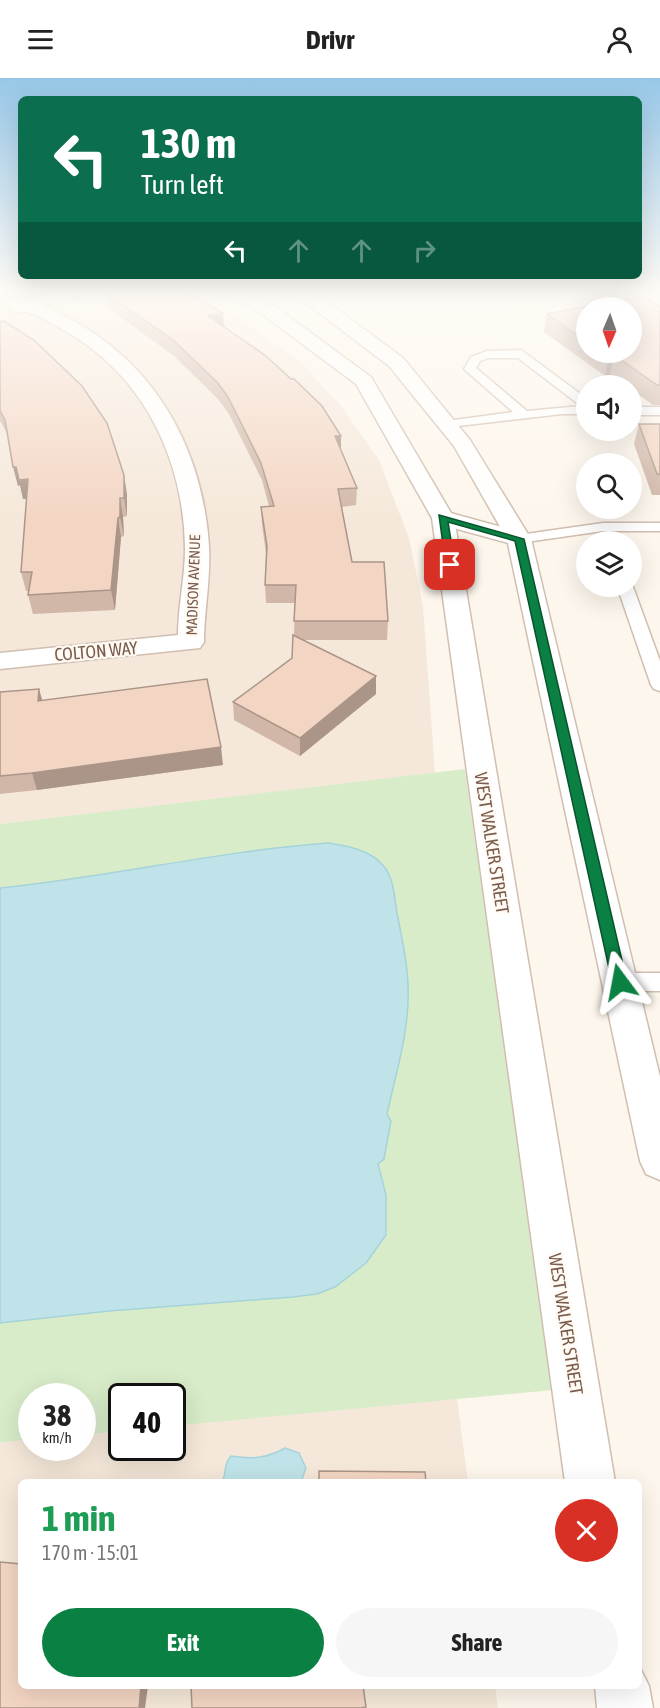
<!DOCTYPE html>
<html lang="en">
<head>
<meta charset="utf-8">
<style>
  :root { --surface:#fff; --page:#f6f6f6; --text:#222; --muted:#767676; --accent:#0b8043 }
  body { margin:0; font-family:"Asap Condensed",sans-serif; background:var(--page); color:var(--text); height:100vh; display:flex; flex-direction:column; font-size:22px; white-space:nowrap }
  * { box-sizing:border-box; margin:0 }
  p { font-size:20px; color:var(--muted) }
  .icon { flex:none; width:33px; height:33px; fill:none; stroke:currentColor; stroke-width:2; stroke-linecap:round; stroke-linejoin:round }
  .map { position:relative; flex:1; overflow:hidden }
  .details { position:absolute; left:18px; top:1401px; width:624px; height:210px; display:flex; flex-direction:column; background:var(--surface); border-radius:9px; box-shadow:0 6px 24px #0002 }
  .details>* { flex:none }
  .guide { position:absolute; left:18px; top:18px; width:624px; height:183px; border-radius:9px; box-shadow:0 6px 24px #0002; background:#0b6e4f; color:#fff; overflow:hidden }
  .needle { width:39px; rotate:182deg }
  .controls { position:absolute; left:576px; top:219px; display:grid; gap:12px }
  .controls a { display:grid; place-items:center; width:66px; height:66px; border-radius:50%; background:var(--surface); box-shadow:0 6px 24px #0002; font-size:30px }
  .speed { position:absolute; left:18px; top:1305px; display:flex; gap:12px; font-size:30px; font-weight:700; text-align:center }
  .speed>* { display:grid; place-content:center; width:78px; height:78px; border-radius:50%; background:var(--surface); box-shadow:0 6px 24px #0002; line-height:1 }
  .speed small { font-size:15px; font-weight:400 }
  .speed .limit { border:3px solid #111; border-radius:9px; background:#fff; color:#111 }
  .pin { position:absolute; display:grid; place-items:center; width:51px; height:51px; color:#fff; margin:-26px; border-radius:12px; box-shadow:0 3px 9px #0006 }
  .me { position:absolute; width:66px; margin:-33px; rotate:347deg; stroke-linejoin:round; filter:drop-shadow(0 0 4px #0008) }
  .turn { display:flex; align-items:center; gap:21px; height:126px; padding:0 24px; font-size:27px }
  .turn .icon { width:78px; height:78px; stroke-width:2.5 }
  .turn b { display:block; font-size:42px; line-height:51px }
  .lanes { display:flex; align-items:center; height:57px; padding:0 24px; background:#0003; justify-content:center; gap:30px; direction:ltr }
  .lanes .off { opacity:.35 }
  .round { display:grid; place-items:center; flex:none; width:63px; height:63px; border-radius:32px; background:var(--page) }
  .summary { display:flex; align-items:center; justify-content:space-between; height:102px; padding:0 24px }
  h1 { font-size:36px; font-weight:700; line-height:45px; color:#1e9e55 }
  .cta { display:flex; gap:12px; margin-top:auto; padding:12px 24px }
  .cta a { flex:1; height:69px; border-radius:36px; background:var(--accent); color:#fff; font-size:24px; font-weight:700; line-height:69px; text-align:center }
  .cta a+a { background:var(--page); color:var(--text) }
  header { display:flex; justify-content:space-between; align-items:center; height:78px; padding:0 24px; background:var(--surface); font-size:27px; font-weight:700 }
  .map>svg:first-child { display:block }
  .residential { fill:#f5e8da }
  .green { fill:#d8ecc9 }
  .water { fill:#bfe3e8; stroke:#a5d3da; stroke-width:1.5 }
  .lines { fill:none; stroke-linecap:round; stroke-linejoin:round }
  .service-casing { stroke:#d1beb0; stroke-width:3 }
  .minor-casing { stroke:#d1beb0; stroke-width:3 }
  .tertiary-casing { stroke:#d1beb0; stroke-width:3 }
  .service { fill:#fff; fill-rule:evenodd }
  .minor { fill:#fff; fill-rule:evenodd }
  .tertiary { fill:#fff; fill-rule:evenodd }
  .wall { fill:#d1b7a8; fill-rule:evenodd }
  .shaded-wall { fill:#aa9588 }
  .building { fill:#f3d5c3; stroke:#aa9588; stroke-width:1.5 }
  .route { fill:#0b8043; stroke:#07532c; stroke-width:1.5 }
  .labels { text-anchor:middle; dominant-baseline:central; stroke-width:4.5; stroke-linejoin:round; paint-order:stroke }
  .far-street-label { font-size:15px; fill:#7a5c4d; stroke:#fffaf3 }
  .street-label { font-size:18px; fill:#7a5c4d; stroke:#fffaf3 }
</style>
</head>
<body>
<header><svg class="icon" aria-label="menu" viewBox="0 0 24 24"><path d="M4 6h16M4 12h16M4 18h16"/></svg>Drivr<svg class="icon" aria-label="person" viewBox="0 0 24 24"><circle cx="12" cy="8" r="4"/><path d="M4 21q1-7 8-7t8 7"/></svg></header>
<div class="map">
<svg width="660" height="1630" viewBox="0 0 660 1630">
  <rect width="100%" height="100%" fill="#fdf6ec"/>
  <path class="residential" d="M0,214H190L244,244L296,280L339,325L379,382L409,460L423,528L435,695L0,746Z
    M457,1320L468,1404H21V1608H495L498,1630H0V1365L31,1361L32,1370H82L83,1357L121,1353L122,1370H172L173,1348Z"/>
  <path class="green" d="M465,691L553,1312L173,1348L172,1318H122L121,1353L83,1357L82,1318H32L31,1361L0,1365V746Z"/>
  <path class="water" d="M328,765C351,768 380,774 390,799C395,811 395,827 398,840C402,862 408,886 408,908C410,951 396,995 387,1036L391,1043L384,1081L378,1086L386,1117V1157L366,1185L335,1209L317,1216L293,1219L109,1233L0,1245V810C110,799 218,773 328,765Z
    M285,1370L299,1375L306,1390L301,1404H222C227,1395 223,1386 231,1378C251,1381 266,1381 285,1370Z"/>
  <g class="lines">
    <g class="service-casing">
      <path id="service" d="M521,272L586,320V336H562L441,350L440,347L441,344L446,343L513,334L464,291L471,279L487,273ZM488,280H518L581,328L527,333L476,290L480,283Z
        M632,329H660V337H632Z
        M603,445H660V453H603L519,465L512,461L519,457Z
        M632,506L660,583V613L654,611L651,607L617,508H632Z
        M619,895H660V913H619L611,911L608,904L611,897Z"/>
    </g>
    <g class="minor-casing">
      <path id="minor" d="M0,214L26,222L56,214H81L79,218L42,228C145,269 202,360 209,468C211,500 204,532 204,564L200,570L0,591V575L178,557C178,528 185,500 185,471C184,383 145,299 67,254C54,247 40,237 26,234C22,233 18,234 13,233L11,228L0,224Z
        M443,433L527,456L531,461L527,466L519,468L435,445L432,440L435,435Z"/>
    </g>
    <g class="tertiary-casing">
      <path id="tertiary" d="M225,214H246L266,222L371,299L454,440L615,1404H565L432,440L356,306L254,230L227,218Z
        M287,214H308L318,217L403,280L470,362L531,461L660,999V1102L646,1096L640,1083L507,461L454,368L389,288L306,225L289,218Z
        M639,1588L649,1608L653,1630H597L595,1608H639Z"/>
    </g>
    <use href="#service" class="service"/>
    <use href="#minor" class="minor"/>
    <use href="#tertiary" class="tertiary"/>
  </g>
  <path class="wall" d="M106,215L224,249L341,358V372L357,410L356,427L342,429L352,484L388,543L387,562H302L376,598V616L300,678L234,642L233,624L292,580L294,558L295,525H266L265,507L266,476L262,446L261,429L269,428L262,402L229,336L218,321L174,278L108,230Z
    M642,218L660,229V327H653L632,312V308H625L610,297L605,298L544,254L547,236ZM586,230H632V274H586Z
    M0,244L127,416V438L123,439L124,458L121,459L115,532L33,536L28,517L29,513H26L21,494L27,421H23L20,407L18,408L8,357L0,343Z
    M639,346H660V417H652L634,366Z
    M0,614L42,623L223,687L37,712L0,716Z"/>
  <path class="shaded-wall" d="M223,235L224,250L208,238Z
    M614,277L610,297L605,298L609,278Z
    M335,358H341V375Z
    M13,389H16L28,401L33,420L23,421L20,407L18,408Z
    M124,397L127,416V438L124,420Z
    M120,420L123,439L124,458L120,439Z
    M118,440L121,459L115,532L111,512Z
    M376,598V616L300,678V660Z
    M39,611L44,628L38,623Z
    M221,669L223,687L37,712L32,695Z
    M141,1608H148L145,1630H139Z"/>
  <path class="building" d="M110,214H184L223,235L208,238L266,278L291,301H294L322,328L341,358H335L357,410L338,411L352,484H384L388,543H294L296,507H265L267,468L261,429L274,428L261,385L228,319L217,304L173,262L106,215Z
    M642,218L660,229V307H657L614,277L609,278L603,274H632V230H586V263L547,236Z
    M4,243L35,263L82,308L107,345L124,397V420H120V439L118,440L111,512L28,517L32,494H21L28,401L19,402L16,389H13L5,342L0,333V244Z
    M639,346H660V396H657Z
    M293,557L376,598L300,660L233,624L292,580Z
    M207,601L221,669L32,695L0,698V614L39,611L38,623Z
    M319,1393L425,1394L426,1404H319Z
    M0,1484L21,1486V1608H141L139,1630H0Z
    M191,1608H363L366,1629L361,1630H192Z"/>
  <linearGradient id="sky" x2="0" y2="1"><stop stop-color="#97c7e8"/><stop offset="0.48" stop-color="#fefbf6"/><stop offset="1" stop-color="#fefbf6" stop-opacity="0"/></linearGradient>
  <rect width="660" height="442" fill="url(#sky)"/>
  <path class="route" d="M439,437L524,461L627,904L625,908H614L612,904L515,463L448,444L455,487L446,489Z"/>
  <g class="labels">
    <g class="far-street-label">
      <text transform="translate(193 507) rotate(-88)">MADISON AVENUE</text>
    </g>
    <g class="street-label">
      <text transform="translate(96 573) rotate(-5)">COLTON WAY</text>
      <text transform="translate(492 765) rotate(81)">WEST WALKER STREET</text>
      <text transform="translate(566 1246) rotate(81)">WEST WALKER STREET</text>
    </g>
  </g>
</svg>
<div class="controls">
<a><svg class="needle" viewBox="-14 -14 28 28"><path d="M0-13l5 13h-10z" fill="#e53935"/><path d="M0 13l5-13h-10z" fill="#767676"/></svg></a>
<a><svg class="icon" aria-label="sound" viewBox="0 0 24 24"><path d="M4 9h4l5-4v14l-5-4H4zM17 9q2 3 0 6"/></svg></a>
<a><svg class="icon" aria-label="search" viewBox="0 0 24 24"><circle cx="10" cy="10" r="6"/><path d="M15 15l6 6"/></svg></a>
<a><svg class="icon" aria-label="layers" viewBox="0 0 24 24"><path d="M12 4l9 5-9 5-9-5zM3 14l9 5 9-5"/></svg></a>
</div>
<div class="speed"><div>38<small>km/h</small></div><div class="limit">40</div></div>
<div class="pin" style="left:450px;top:487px;background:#d93025"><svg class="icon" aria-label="arrive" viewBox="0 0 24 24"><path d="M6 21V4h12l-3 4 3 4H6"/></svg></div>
<svg class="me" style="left:620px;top:904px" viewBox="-20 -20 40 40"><path d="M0-17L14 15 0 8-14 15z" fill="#0b8043" stroke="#fff" stroke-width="4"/></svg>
<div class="guide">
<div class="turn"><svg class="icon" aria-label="left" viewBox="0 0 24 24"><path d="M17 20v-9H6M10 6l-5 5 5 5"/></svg><div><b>130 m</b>Turn left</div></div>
<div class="lanes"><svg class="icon" aria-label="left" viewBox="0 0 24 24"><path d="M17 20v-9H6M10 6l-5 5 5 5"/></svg><svg class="icon off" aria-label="ahead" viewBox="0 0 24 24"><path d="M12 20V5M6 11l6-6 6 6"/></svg><svg class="icon off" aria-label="ahead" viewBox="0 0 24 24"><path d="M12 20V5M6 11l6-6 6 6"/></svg><svg class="icon off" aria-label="right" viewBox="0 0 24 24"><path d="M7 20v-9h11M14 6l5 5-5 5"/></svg></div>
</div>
<section class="details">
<div class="summary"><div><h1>1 min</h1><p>170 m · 15:01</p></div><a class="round" style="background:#d93025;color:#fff"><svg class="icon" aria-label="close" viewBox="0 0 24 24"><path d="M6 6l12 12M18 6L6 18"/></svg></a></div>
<div class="cta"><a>Exit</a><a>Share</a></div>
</section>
</div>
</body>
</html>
